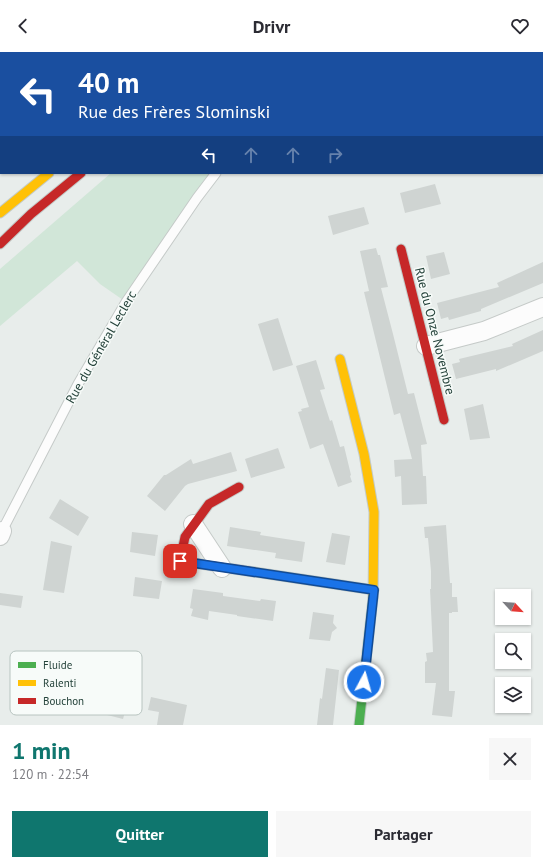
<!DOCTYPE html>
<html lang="fr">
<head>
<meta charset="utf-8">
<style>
  :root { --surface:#fff; --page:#f7f7f7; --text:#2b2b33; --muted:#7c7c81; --accent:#0f766e }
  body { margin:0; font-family:"PT Sans",sans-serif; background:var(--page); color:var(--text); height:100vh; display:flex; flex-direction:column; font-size:15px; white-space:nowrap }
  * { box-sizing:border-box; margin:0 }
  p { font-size:13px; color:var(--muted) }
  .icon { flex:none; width:22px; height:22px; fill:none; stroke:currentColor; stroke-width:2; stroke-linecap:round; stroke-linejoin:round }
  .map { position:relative; height:673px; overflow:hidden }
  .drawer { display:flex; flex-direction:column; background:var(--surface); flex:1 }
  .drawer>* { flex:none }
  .banner { position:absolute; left:0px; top:0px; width:543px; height:122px; box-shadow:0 1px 3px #0004; background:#1a4fa0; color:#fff; overflow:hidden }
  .needle { width:26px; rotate:116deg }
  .buttons { position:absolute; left:495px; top:537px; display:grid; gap:8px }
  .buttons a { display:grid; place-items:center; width:36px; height:36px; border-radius:0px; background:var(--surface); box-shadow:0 1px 3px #0004; font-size:20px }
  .pin { position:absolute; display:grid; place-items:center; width:34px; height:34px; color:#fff; margin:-17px; border-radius:8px; box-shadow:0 2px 6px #0006 }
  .me { position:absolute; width:44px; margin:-22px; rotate:6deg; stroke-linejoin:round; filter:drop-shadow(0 0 3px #0008) }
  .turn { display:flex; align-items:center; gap:14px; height:84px; padding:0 12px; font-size:18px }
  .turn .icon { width:52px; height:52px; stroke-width:2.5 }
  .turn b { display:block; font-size:28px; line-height:34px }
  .lanes { display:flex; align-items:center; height:38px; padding:0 12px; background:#0003; justify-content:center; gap:20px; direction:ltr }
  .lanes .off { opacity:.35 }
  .round { display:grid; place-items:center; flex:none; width:42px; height:42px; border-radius:0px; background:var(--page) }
  .overview { display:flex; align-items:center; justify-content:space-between; height:68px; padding:0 12px }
  h1 { font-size:24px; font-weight:700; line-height:30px; color:var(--accent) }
  .cta { display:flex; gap:8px; margin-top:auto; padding:8px 12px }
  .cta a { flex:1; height:46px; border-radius:0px; background:var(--accent); color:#fff; font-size:16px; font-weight:700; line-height:46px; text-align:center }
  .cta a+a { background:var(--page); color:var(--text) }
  header { display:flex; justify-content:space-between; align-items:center; height:52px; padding:0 12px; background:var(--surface); font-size:18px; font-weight:700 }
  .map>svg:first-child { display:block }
  .green { fill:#d1e6d8 }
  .building { fill:#cfd4d2 }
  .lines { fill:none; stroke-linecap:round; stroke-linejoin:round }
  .lane-casing { stroke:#c5cac8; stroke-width:11 }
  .street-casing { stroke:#c5cac8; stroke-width:20 }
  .fast-casing { stroke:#c3cbc8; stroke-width:11 }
  .slow-casing { stroke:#c3cbc8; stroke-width:11 }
  .jam-casing { stroke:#c3cbc8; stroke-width:11 }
  .lane { stroke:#fcfcfc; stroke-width:9 }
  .street { stroke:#fcfcfc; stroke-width:18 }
  .fast { stroke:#4caf50; stroke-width:9 }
  .slow { stroke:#ffc107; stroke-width:9 }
  .jam { stroke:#c62828; stroke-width:9 }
  .route-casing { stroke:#114b97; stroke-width:10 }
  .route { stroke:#1a73e8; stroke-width:7 }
  .labels { text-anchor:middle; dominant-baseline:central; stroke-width:3; stroke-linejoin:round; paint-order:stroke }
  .street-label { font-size:13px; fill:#24423a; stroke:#f7fbf9 }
  .key { fill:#f7fbf9; stroke:#b8c4c0; stroke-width:1 }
  .key-label { font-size:11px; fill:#24423a }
</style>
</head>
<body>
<header><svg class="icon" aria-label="back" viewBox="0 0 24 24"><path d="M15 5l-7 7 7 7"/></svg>Drivr<svg class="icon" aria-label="heart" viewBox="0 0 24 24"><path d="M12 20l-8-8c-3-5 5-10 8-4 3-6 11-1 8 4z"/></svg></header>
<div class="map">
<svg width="543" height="673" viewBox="0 0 543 673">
  <rect width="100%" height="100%" fill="#e8edeb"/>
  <path class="green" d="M111,121H216L126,250L100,232L77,209L0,274V217Z"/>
  <path class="building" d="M435,132L441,152L405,161L400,141Z
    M364,155L369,172L333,183L328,164Z
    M376,196L378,203H380L388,235L381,236L393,282L408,342L414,341L427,392L421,393L423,424H426L427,452L402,453L401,424L395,425L394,408L412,407L400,361L394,363L364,240L369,239L360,199Z
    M444,200L450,222L431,227L426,204Z
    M543,210V231L481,257V259L449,268L448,265L441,267L437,251L499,235L497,231Z
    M278,266L293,313L273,319L258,272Z
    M543,278V299L496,319V317L456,327L452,312L460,310L459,307L513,294L512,292Z
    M316,308L325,337L320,338L330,369L332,368L340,395L344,394L351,423L350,424L352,430L338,435L323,392L310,397L298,360L302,359L301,357L309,355L296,314Z
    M483,352L490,386L470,388L464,357Z
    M278,396L285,416L251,426L245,407Z
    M231,400L237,419L188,432L185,434L165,459L147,444L164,423H166L191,407L193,412Z
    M60,447L89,465L78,484L49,466Z
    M446,473L450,531H452V545H457L458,560H452V561H449V639H455L452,665L432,663L436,631H425V610L427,609L426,601L433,600L430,537H431V519L428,486H425L424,475Z
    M230,475L261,480L260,483L305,490L302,510L275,506L276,501L227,494Z
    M132,480L158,483L155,504L130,500Z
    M332,481L350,484L345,513L326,510Z
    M51,489L72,494L64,541L43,538Z
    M135,525L162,529L159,547L133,544Z
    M193,537L223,541V544L260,549L261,547L276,549L273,569L237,564V563L209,559L208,568L191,564L193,557L190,556Z
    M0,541L23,544L21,556L0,553Z
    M313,560L334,563L333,571L337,576L332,580L330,589L309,587Z
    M72,614L83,617L79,637L128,649L123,667L32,644L37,625L67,633Z
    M326,616L339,618L333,673H317L320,646L322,647Z
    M151,645L187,653L183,673H157L159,660L148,658Z"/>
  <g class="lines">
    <g class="lane-casing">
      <path id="lane" d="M334,1L335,0
        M2,479L78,332L126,250L197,146L216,121"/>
    </g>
    <g class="street-casing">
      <path id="street" d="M426,294L484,279L543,255
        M193,472L222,516
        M0,484L2,479"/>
    </g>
    <g class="fast-casing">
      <path id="fast" d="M206,1L207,0
        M246,1L247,0
        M359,673L373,546"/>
    </g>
    <g class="slow-casing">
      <path id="slow" d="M0,161L49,121
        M340,307L364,402L374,460L373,546
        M254,520L374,538"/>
    </g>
    <g class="jam-casing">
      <path id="jam" d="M0,192L31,162L81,121
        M401,197L444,368
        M239,435L209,452L185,485L180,509L254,520"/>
    </g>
    <use href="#lane" class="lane"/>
    <use href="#street" class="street"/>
    <use href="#fast" class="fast"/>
    <use href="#slow" class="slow"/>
    <use href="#jam" class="jam"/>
  </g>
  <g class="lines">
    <g class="route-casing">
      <path id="route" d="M180,509L374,538L364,630"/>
    </g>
    <use href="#route" class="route"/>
  </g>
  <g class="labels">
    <g class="street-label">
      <text transform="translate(435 279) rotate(76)">Rue du Onze Novembre</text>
      <text transform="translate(101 295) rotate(-60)">Rue du Général Leclerc</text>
    </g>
  </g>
  <rect x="10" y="599" width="132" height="64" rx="6" class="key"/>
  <rect x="18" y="610" width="18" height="6" fill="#4caf50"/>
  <rect x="18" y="628" width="18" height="6" fill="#ffc107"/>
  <rect x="18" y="646" width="18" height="6" fill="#c62828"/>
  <g class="key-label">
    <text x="43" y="617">Fluide</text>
    <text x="43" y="635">Ralenti</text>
    <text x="43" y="653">Bouchon</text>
  </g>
</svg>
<div class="buttons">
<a><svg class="needle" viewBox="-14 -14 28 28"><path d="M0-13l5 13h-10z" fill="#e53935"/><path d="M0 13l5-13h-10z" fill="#7c7c81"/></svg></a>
<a><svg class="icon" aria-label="search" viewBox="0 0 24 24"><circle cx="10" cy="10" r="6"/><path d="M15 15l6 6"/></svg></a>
<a><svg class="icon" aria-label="layers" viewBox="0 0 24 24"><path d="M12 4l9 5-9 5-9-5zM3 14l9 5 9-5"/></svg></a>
</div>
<div class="pin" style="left:180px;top:509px;background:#d93025"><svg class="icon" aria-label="arrive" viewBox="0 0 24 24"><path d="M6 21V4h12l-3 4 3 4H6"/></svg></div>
<svg class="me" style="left:364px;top:630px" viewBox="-20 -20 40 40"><circle r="17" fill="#1a73e8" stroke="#fff" stroke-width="3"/><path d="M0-11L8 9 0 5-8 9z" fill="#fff"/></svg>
<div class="banner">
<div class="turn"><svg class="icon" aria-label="left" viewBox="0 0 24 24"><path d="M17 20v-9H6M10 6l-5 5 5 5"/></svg><div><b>40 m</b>Rue des Frères Slominski</div></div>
<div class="lanes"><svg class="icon" aria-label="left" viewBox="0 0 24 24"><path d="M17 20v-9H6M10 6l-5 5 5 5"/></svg><svg class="icon off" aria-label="ahead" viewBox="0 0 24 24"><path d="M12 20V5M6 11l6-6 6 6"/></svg><svg class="icon off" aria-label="ahead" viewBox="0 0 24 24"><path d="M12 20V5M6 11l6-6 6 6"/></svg><svg class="icon off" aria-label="right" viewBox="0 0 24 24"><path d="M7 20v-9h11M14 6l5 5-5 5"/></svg></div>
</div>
</div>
<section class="drawer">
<div class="overview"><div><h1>1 min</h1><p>120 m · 22:54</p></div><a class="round"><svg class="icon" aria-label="close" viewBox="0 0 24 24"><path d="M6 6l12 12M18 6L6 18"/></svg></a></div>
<div class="cta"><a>Quitter</a><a>Partager</a></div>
</section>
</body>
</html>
